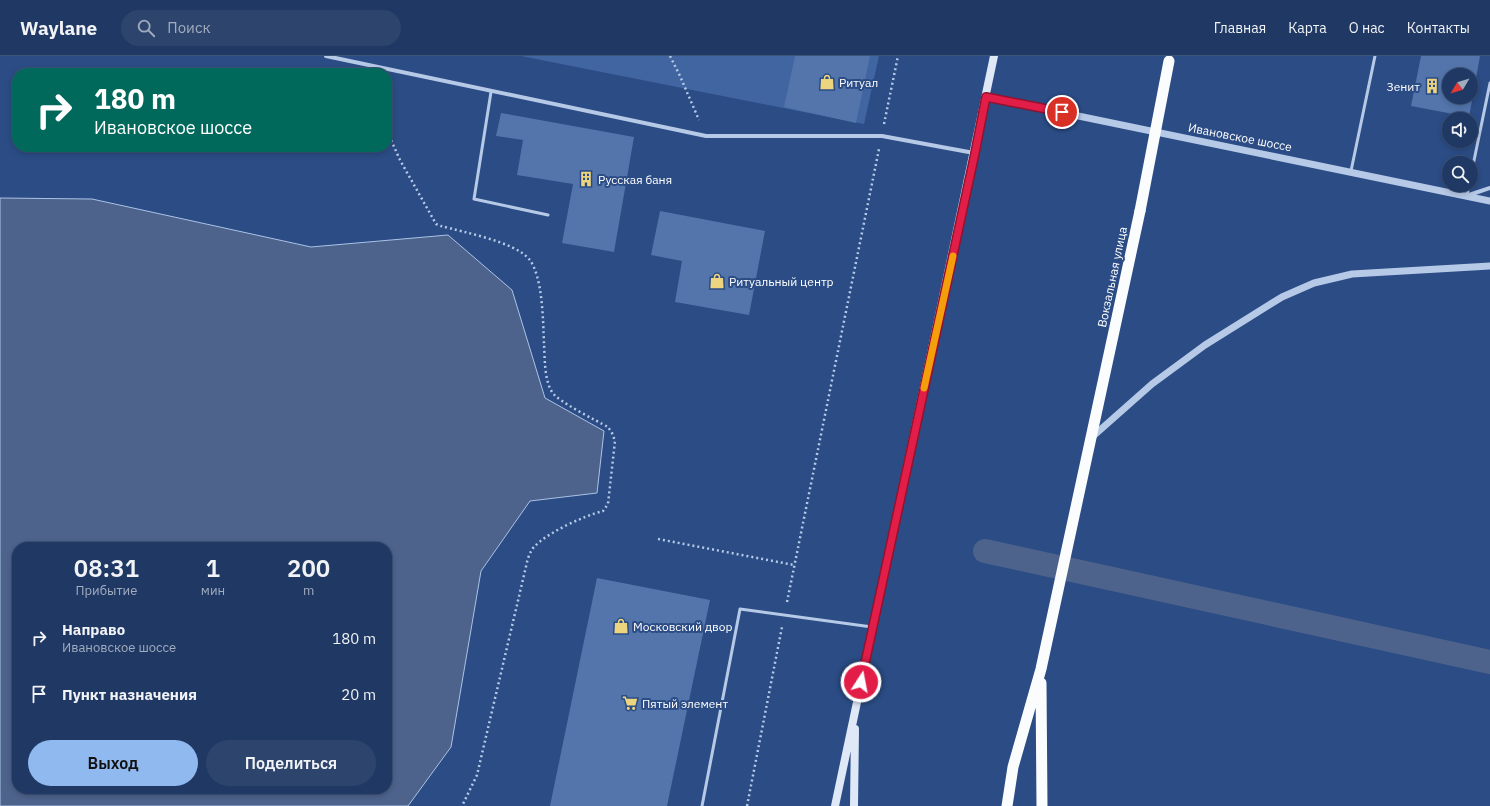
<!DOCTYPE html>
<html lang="ru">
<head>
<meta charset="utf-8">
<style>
  :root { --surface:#203964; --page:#2d446d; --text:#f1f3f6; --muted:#a2acbf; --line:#3d5378; --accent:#90b9f0 }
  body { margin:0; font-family:"IBM Plex Sans",sans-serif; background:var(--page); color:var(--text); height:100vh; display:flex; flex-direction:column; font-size:15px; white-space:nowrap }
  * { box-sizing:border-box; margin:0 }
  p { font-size:13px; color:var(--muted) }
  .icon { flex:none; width:22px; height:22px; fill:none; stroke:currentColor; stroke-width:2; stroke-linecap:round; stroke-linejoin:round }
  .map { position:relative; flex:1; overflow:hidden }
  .panel { position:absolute; left:12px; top:486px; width:380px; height:252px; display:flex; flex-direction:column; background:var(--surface); border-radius:16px; box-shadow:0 2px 6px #0003,0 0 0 1px var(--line) }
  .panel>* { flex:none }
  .banner { position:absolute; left:12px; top:12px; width:380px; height:84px; border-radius:16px; box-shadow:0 2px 6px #0003,0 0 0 1px var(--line); background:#00695c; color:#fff; overflow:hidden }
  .needle { width:26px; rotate:232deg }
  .controls { position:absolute; left:1442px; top:12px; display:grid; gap:8px }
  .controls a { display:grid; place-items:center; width:36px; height:36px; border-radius:50%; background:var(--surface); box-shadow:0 2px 6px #0003,0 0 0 1px var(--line); font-size:20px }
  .pin { position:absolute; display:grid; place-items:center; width:34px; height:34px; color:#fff; margin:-17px; border:2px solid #fff; border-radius:50%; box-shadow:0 1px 4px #0007 }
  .me { position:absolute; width:44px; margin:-22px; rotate:11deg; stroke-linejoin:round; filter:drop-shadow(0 0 3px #0008) }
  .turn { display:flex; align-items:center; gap:14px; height:84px; padding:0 16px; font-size:18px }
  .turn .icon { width:52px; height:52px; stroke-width:2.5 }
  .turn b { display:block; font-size:28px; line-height:34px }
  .eta { display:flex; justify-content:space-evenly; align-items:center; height:68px; text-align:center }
  .eta b { font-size:24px; font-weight:600; line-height:28px }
  .cta { display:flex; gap:8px; margin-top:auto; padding:8px 16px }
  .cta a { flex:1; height:46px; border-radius:24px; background:var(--accent); color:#111; font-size:16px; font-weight:600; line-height:46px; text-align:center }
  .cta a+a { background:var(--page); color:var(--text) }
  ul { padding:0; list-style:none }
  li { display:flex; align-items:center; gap:12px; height:56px; padding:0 16px }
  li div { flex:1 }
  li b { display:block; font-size:15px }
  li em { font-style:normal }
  header { display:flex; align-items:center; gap:24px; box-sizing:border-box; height:56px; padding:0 20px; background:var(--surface); border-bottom:1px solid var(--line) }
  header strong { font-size:19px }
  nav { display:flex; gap:22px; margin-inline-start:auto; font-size:14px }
  .search { width:280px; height:36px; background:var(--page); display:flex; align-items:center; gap:10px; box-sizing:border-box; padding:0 14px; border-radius:22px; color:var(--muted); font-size:15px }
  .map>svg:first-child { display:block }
  .green { fill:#4065a1 }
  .water { fill:#4d638c; stroke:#abc3e7; fill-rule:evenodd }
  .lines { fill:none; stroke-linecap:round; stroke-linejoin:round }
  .canal { stroke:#4d638c; stroke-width:24 }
  .building { fill:#5375ac; fill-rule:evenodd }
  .path { stroke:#b6c9e7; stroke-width:2.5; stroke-dasharray:2 3; stroke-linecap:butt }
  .service { stroke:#b6c9e7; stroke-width:3 }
  .minor { stroke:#b6c9e7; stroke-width:4 }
  .tertiary { stroke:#b6c9e7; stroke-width:7 }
  .secondary { stroke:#dfe8f7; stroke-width:8 }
  .trunk { stroke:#fbfcfe; stroke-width:11 }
  .trunk-bridge { stroke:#fbfcfe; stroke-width:11 }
  .route-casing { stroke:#92132f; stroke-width:10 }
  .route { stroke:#e11d48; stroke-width:7 }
  .slow { stroke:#f59e0b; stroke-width:7 }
  .labels { text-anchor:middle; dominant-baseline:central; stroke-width:4; stroke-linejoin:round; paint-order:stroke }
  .poi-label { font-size:12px; fill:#fff; stroke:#2b4c85; text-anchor:start }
  .street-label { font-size:12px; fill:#fff; stroke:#2b4c85 }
</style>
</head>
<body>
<header>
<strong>Waylane</strong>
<div class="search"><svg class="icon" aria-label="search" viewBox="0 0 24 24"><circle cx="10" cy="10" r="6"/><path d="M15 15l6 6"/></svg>Поиск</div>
<nav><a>Главная</a><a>Карта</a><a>О нас</a><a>Контакты</a></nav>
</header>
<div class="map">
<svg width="1490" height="750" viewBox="0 0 1490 750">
  <rect width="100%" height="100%" fill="#2b4c85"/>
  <path class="green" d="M521,0H879L864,68Z"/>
  <path class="water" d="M0,142L92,143L311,191L448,179L512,234L545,342L604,375L597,437L530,445L481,515L451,691L408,750H0ZM17,491H387V733H17Z"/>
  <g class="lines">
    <path class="canal" d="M985,495L1490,606"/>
  </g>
  <path class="building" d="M795,0H870L856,67L784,51Z
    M1421,0H1480L1469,61L1411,50ZM1449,19H1471V41H1449Z
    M501,57L634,81L614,196L562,187L573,128L517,119L523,84L496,80Z
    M660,155L765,175L749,259L675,246L682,205L651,199Z
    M597,522L710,544L667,750H550Z"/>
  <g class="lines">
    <path class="path" d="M670,0L680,20L699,64
      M884,68L898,0
      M387,75L400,104L436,168L441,170C463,176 515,186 529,203C543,220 543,266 544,288C545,303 544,323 552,336C557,345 597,365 608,371L612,377L615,385L608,448L603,455C584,460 548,476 534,491C531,494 530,498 528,502L477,719L462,750
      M658,483L794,509
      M787,546L879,93
      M747,750L782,571"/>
    <path class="service" d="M491,36L474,143L548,159
      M1351,115L1375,0
      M1471,119L1490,27
      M1467,140L1469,129
      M702,750L740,553L872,571"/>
    <path class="minor" d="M326,0L706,80H882L974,97
      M1469,139L1490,132"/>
    <path class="tertiary" d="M986,41L1490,145
      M1091,382L1152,328L1205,289L1282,241L1314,227L1352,218L1490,210"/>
    <path class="secondary" d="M835,750L994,0
      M854,750L855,673"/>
    <path class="trunk" d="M1041,627L1042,750
      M1007,750L1013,711L1041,613L1140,155"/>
    <path class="trunk-bridge" d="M1140,155L1169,5"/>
  </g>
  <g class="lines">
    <g class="route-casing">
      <path id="route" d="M861,626L975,97L986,41L1062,56"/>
    </g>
    <use href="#route" class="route"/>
    <path class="slow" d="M924,332L953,200"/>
  </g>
  <defs>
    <g id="shop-bare" transform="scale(1.2)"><path d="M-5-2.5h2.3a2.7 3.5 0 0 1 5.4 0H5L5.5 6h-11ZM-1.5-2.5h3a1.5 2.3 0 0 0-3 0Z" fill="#edd47e" stroke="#2b4c85" stroke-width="2.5" paint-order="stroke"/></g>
    <g id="building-bare" transform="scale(1.2)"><path d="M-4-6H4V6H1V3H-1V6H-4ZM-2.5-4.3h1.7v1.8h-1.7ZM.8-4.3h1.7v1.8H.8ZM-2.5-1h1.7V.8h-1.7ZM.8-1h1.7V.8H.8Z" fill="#edd47e" stroke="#2b4c85" stroke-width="2.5" paint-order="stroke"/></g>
    <g id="supermarket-bare" transform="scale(1.2)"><path d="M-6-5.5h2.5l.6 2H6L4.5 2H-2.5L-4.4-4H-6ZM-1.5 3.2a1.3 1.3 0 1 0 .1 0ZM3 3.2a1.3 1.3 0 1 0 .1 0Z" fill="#edd47e" stroke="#2b4c85" stroke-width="2.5" paint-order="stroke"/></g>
  </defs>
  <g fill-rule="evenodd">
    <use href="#shop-bare" x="827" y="26"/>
    <use href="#building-bare" x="1432" y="30"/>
    <use href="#building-bare" x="586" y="123"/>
    <use href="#shop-bare" x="717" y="225"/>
    <use href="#shop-bare" x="621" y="570"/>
    <use href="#supermarket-bare" x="630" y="647"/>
  </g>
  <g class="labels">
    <g class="poi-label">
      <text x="839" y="26">Ритуал</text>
      <text x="1420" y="30" text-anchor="end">Зенит</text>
      <text x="598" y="123">Русская баня</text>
      <text x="729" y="225">Ритуальный центр</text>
      <text x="633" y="570">Московский двор</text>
      <text x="642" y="647">Пятый элемент</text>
    </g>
    <g class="street-label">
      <text transform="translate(1240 81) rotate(11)">Ивановское шоссе</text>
      <text transform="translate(1112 221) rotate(-78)">Вокзальная улица</text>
    </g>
  </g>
</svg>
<div class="controls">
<a><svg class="needle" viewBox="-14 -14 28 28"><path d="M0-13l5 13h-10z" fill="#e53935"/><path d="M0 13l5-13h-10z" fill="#a2acbf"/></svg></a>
<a><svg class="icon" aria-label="sound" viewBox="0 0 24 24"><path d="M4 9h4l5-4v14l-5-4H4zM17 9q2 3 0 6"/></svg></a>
<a><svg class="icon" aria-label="search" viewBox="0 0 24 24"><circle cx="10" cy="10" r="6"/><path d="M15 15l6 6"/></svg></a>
</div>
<div class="pin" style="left:1062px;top:56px;background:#d93025"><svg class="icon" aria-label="arrive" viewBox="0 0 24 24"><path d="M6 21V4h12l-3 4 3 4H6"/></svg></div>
<svg class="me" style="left:861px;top:626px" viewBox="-20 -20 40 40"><circle r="17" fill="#e11d48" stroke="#fff" stroke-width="3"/><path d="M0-11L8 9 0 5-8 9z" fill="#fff"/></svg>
<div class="banner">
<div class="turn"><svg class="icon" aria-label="right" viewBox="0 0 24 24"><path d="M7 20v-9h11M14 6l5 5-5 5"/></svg><div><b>180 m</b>Ивановское шоссе</div></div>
</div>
<section class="panel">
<div class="eta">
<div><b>08:31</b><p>Прибытие</p></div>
<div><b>1</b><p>мин</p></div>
<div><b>200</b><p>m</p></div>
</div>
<ul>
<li><svg class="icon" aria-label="right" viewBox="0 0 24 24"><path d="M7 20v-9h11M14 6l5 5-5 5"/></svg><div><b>Направо</b><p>Ивановское шоссе</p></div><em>180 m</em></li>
<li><svg class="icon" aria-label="arrive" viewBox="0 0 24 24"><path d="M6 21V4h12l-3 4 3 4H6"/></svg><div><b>Пункт назначения</b></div><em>20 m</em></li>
</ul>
<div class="cta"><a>Выход</a><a>Поделиться</a></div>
</section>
</div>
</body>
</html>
